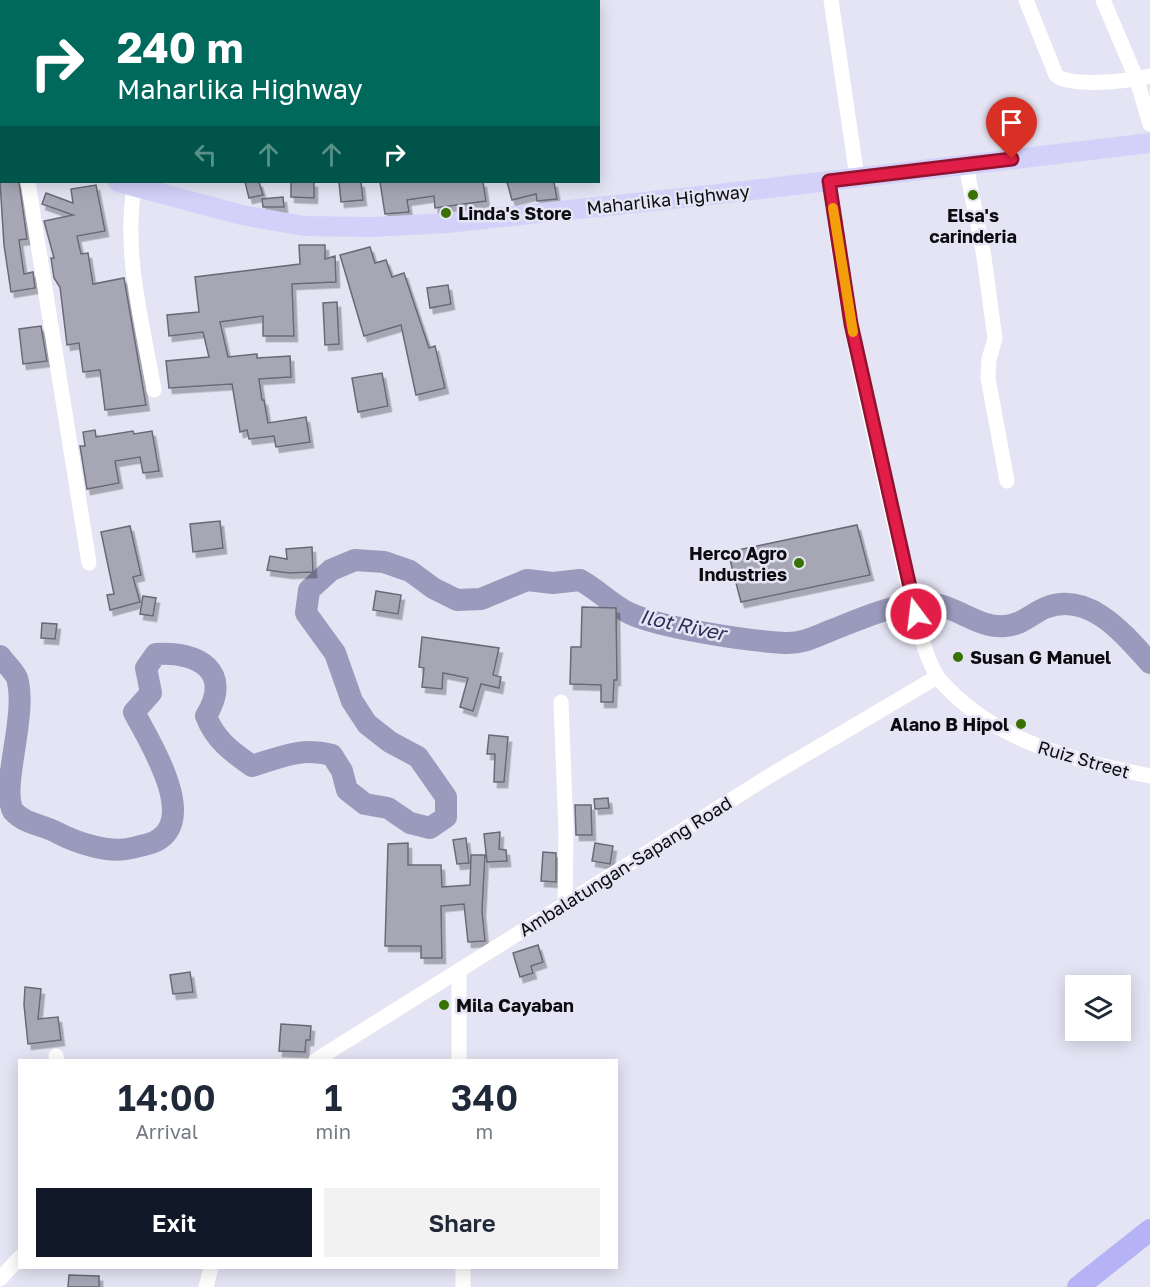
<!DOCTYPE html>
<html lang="en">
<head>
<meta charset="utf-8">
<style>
  :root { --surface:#fff; --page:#f2f2f3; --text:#1f2937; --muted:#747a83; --accent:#111827 }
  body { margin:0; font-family:"Golos Text",sans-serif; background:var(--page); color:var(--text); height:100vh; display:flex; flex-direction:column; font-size:22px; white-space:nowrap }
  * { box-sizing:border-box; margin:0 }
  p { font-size:20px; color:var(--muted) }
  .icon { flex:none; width:33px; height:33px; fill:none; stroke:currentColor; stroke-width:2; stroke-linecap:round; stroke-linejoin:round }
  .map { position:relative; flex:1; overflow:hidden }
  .details { position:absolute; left:18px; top:1059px; width:600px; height:210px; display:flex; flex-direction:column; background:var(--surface); border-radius:0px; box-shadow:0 3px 15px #0003 }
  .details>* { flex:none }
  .top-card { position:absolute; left:0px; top:0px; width:600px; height:183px; box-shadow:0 3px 15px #0003; background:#00695c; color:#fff; overflow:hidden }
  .tools { position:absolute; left:1065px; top:975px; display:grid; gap:12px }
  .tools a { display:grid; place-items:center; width:66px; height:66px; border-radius:0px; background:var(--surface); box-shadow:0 3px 15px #0003; font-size:30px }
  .pin { position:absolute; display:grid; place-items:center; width:51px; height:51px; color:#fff; margin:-62px -26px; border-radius:50% 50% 50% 0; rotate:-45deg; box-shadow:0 0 6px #0007 }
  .pin .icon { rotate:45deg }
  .me { position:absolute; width:66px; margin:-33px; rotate:345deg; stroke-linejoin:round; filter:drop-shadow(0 0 4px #0008) }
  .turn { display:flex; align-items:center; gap:21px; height:126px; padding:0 18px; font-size:27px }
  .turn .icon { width:78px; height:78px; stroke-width:2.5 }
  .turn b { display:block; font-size:42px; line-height:51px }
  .lanes { display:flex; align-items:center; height:57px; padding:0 18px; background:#0003; justify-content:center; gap:30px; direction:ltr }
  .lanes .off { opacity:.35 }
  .eta { display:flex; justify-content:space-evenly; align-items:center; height:102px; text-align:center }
  .eta b { font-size:36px; font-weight:600; line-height:42px }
  .cta { display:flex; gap:12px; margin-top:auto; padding:12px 18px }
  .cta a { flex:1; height:69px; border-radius:0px; background:var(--accent); color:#fff; font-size:24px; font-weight:600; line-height:69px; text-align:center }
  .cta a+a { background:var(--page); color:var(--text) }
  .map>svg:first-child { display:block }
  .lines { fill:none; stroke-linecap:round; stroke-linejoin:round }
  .stream { stroke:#9a9abc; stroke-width:4 }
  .river { stroke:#9a9abc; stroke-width:22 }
  .building { fill:#a6a6b5; stroke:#696977; stroke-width:1.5; filter:url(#shadow) }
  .minor { stroke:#fff; stroke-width:15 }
  .major { stroke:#d3d1f9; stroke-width:20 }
  .highway { stroke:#b5b3f5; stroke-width:22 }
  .route-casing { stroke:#92132f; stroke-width:15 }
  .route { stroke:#e11d48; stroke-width:10 }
  .slow { stroke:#f59e0b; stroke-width:10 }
  .poi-dot { fill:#387202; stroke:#e4e4f4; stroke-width:2 }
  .labels { text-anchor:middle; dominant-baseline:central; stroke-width:5; stroke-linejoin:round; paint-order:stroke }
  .street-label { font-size:18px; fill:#0b0b10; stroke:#e4e4f4 }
  .poi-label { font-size:18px; font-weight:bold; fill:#0b0b10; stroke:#e4e4f4; text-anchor:start }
  .water-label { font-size:20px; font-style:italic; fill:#302b59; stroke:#e4e4f4 }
</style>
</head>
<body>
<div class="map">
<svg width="1150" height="1287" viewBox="0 0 1150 1287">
  <defs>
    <filter id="shadow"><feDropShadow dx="3.5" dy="5.5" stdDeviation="0" flood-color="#0004"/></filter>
  </defs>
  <rect width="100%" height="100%" fill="#e4e4f4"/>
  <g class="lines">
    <path class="stream" d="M0,771L5,769"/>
    <path class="river" d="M552,0L554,2
      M130,2L131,0
      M282,2L285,0
      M574,2L576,0
      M0,656C5,663 14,671 17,678C28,716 0,786 13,811C26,825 42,824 58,833C77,843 110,854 132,848C139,846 147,845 154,842C201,821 148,740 134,712L151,693L146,668L156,654C199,651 233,672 206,716C215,740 232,752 252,766C281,757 301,747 332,755L342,771L347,790L365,804L388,808L410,823L430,828L446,817V797L418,757L390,742L367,724L352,701L335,653L306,613L309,590L331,570L355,560L384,562L410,571L433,588L457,600L481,599L527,580L553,583L580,580C597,589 612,605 629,613C660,628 749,641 785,643C802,644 817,636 832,630C860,619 893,604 923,603C953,602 977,629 1005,626C1022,625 1031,614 1045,608C1089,590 1125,635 1150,663"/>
  </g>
  <path class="building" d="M0,182H19L27,239L19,240L24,274L33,272L35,288L11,292L4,245Z
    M245,182H259L263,195L249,198Z
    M291,182H314V198L291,197Z
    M339,182H361L363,200L341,202Z
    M380,182H483L486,201L435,208L434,196L407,200L409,212L385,214Z
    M507,182H554L557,199L537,201L536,194L512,200Z
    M96,185L105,231L77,236L81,254L88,253L93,284L124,278L146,405L105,410L100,370L83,372L79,343L67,345L60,287L54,278L51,258H54L44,221L73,215L42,204L46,193L73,203L71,189Z
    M283,197L284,207H263L262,199Z
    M299,245H325V259L335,256L336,282L292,284L294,336H263V316L220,322L228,357L257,354V358L290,356L291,377L259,379L262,400H264L268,423L306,417L310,442L276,447L274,436L249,439L247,430L240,432L232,384L169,388L166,361L209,357L203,332L169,336L167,315L199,312L195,277L300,264Z
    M370,247L375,263L386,260L392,277L404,273L429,348L435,346L445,388L416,395L401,325L364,336L340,255Z
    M448,285L451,304L430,308L427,288Z
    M337,302L339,344L325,345L323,303Z
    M41,326L47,361L23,364L19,329Z
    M382,373L388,406L358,412L352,378Z
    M95,430L96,437L133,431L134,434L152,431L159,471L143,473L140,457L115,461L119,483L87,489L80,446H85L83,432Z
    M220,521L223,548L193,552L190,524Z
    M857,525L870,575L741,602L728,552Z
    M130,526L141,575L133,577L140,602L110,610L107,595L114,594L101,532Z
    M312,547L313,572L289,573L267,570L270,556L287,559L286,549Z
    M376,591L401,595L398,614L373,610Z
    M143,596L156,598L153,616L140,614Z
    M582,607L616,608L617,680H614L613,702H601V685L570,684L571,647H581Z
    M42,623L57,624L55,639L41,638Z
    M422,637L499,648L493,675L501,677L499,688L481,684L473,711L460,707L468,678L443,673L442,689L422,687L424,668L419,667Z
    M489,735L508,737L504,782H494L495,754H487Z
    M608,798L609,808L595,809L594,799Z
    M575,805H591L592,835H576Z
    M500,832L499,849L506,850L507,861L487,862L484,834Z
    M466,838L469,863L457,864L453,840Z
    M408,843V865H441L442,887L470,885L471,855H485L482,911L485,941L468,942L464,904L441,906L442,958H421V946H385L388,844Z
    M595,843L613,846L610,864L592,861Z
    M543,852L556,853V882L541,881Z
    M538,945L543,962L531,966L533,973L520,977L513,953Z
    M190,972L193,992L173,994L170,975Z
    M25,987L41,989L38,1019L58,1017L61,1040L28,1044L24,1005Z
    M281,1024L311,1026L310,1040H306L305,1052L279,1051Z
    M69,1275L99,1276V1287H68Z"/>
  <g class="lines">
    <path class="minor" d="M831,0L857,177
      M1026,0L1056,75C1070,88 1130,81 1150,76
      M1103,0L1137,80L1150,124
      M12,2L14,0
      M0,18L2,16
      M966,165L984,257L995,339L989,359L988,378L1007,481
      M829,181C836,228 842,277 851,324C864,397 883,469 898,541C905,571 922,659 940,680C994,742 1073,760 1150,776
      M28,182L89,563
      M134,188C123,255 143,325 154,390
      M561,702L566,831L565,903
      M459,970V1060
      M56,1056L57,1060
      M316,1060L771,775L937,677
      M463,1268V1287
      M0,1279L20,1257
      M206,1287L211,1268"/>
    <path class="major" d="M0,118L2,120
      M118,182L242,215L304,226L372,227L447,223L719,194L1150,143"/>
    <path class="highway" d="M1078,1287L1150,1230"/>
  </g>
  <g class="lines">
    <g class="route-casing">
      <path id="route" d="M916,614L851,324L829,181L1012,159"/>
    </g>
    <use href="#route" class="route"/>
    <path class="slow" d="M833,208L853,332"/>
  </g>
  <g class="poi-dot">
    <circle cx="973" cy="195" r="6"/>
    <circle cx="446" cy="213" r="6"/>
    <circle cx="799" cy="563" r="6"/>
    <circle cx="958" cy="657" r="6"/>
    <circle cx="1021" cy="724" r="6"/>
    <circle cx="444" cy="1005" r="6"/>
  </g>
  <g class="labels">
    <g class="street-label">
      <text transform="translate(668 199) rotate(-6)">Maharlika Highway</text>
      <text transform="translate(1084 759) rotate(16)">Ruiz Street</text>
      <text transform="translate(625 866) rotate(-32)">Ambalatungan-Sapang Road</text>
    </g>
    <g class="poi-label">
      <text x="458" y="213">Linda's Store</text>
      <text x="973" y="215" text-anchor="middle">Elsa's<tspan x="973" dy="21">carinderia</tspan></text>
      <text x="787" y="553" text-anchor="end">Herco Agro<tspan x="787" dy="21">Industries</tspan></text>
      <text x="970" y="657">Susan G Manuel</text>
      <text x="1009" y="724" text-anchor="end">Alano B Hipol</text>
      <text x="456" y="1005">Mila Cayaban</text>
    </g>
    <g class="water-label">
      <text transform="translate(683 624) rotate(12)">Ilot River</text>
    </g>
  </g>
</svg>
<div class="tools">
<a><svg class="icon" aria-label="layers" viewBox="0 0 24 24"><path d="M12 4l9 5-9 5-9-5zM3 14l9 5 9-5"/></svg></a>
</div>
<div class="pin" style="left:1012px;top:159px;background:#d93025"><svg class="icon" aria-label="arrive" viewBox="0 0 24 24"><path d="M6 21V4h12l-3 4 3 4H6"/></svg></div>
<svg class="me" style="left:916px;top:614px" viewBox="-20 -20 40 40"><circle r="17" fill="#e11d48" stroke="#fff" stroke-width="3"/><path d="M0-11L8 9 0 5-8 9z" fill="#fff"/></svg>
<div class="top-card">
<div class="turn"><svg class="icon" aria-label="right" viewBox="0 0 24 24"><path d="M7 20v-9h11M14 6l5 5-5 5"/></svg><div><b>240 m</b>Maharlika Highway</div></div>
<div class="lanes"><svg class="icon off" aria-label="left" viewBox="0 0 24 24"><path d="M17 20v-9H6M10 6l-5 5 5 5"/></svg><svg class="icon off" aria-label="ahead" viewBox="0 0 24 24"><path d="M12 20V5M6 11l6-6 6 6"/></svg><svg class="icon off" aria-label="ahead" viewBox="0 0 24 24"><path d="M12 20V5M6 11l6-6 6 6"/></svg><svg class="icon" aria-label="right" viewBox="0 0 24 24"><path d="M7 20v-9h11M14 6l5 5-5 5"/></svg></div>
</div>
<section class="details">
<div class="eta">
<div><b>14:00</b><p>Arrival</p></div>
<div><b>1</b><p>min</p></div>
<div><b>340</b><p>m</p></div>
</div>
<div class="cta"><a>Exit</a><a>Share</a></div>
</section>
</div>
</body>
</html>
